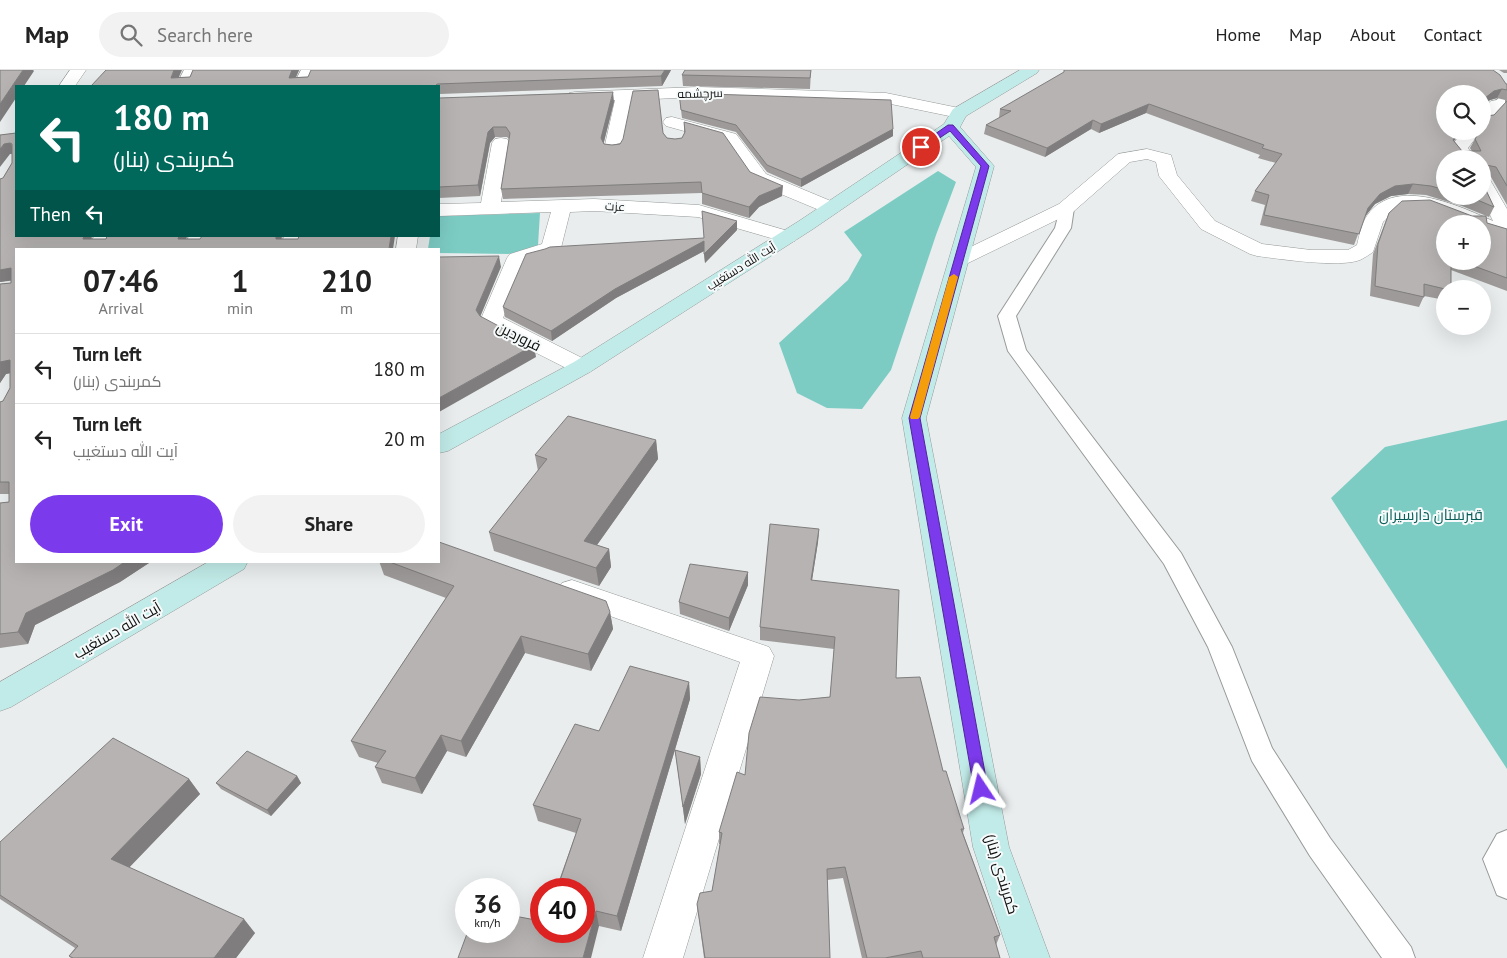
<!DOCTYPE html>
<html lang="en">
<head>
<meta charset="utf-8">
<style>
  :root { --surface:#fff; --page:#f2f2f2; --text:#222; --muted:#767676; --line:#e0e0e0; --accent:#7c3aed }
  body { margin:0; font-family:"PT Sans",Cairo,sans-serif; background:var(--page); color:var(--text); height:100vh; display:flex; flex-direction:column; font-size:19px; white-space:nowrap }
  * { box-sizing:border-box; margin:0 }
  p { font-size:16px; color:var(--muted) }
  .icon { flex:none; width:28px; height:28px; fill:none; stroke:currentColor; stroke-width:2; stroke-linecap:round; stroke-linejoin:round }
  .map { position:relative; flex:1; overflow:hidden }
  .drawer { position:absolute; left:15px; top:178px; width:425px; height:315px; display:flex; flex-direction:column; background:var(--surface); border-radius:0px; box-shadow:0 5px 20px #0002 }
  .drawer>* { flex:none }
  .top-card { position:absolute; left:15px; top:15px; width:425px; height:152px; border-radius:0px; box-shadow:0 5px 20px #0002; background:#00695c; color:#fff; overflow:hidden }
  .controls { position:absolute; left:1436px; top:15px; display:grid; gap:10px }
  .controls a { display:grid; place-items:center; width:55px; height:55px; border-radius:50%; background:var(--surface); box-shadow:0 5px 20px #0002; font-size:25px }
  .speed { position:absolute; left:455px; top:808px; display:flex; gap:10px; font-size:25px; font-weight:700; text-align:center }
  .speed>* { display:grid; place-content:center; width:65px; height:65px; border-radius:50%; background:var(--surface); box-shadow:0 5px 20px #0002; line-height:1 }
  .speed small { font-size:12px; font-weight:400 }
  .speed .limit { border:8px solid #d22; background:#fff; color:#111 }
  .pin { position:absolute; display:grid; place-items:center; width:42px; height:42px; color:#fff; margin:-21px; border:2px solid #fff; border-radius:50%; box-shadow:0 1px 5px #0007 }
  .me { position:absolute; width:55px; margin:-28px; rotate:350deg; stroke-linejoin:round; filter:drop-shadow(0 0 4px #0008) }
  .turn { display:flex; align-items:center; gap:18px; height:105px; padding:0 15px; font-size:22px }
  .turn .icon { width:65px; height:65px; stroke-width:2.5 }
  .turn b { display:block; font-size:35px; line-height:42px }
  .then { display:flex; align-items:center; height:48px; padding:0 15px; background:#0003; gap:10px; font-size:19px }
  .eta { display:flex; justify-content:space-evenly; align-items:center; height:85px; text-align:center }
  .eta b { font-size:30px; font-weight:700; line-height:35px }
  .action { display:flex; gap:10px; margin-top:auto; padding:10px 15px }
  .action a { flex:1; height:58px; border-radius:30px; background:var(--accent); color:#fff; font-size:20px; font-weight:700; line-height:58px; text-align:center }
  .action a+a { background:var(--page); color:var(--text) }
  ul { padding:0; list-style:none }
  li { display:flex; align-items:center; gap:15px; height:70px; padding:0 15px; border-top:1px solid var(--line) }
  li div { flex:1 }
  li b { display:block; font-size:19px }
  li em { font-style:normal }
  header { display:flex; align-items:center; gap:30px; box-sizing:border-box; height:70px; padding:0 25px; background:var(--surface); border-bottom:1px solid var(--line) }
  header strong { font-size:24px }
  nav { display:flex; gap:28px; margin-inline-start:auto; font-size:18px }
  .search { width:350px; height:45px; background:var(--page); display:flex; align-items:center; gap:12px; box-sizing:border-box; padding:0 18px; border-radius:28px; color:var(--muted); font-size:19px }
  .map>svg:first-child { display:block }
  .green { fill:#7cccc4 }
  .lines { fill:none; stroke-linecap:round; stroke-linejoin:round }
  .lane-casing { stroke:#969a99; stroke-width:2 }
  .street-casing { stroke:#969a99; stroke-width:1 }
  .secondary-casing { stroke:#969a99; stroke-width:1 }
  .lane { fill:#fff; fill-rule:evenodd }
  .street { fill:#fff; fill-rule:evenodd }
  .secondary { fill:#c1ebe8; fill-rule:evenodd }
  .wall { fill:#9d9a99; fill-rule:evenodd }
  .shaded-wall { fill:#7f7d7d }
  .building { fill:#b6b3b2; stroke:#7f7d7d; fill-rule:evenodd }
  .route { fill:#7c3aed; stroke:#51269a }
  .slow { fill:#f59e0b }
  .labels { text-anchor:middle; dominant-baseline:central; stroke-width:4; stroke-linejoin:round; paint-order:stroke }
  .far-street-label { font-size:12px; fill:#101211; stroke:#f7fafa }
  .street-label { font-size:15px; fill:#101211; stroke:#f7fafa }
  .park-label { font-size:15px; fill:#0a5e59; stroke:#f7fafa }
</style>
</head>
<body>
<header>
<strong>Map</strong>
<div class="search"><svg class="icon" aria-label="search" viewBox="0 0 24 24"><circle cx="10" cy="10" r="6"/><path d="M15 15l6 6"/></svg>Search here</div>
<nav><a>Home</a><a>Map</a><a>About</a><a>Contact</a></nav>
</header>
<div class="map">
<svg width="1507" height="888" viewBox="0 0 1507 888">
  <rect width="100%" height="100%" fill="#e9eded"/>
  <path class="green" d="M938,101L956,112L936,165L891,300L862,339L827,338L797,323L779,273L848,210L862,185L844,162Z
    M540,143L538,175L520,184L439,183V179H428L430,166H439V146Z
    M1507,350V699L1331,428L1385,377Z"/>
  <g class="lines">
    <g class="lane-casing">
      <path id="lane" d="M1507,24V43L1492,38L1491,35L1502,25Z
        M1066,133L1071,135L1074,138L1071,158L1016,246L1026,280L1181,483L1232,577L1272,678L1330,768L1411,877L1415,888H1382L1310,786L1252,691L1208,577L1164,494L1008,281L998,246L1055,158L1061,135Z
        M1507,760V829L1497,825L1483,789L1497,764Z"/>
    </g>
    <g class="street-casing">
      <path id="street" d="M70,0H86L75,16H59Z
        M184,0H200L192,16H176Z
        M301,0H317L309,16H293Z
        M698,17L886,23L959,38L965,39L967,43L965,47L959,48L886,33L698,27L632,30L622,79L619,83L613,84L607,83L604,79L615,30L575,32L569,31L567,27L569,23L575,22Z
        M1497,30L1503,31L1505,35L1488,53L1482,54V39L1491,31Z
        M672,47L736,64L766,104L838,134L841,138L838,142L831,144L824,142L752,112L724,72L666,56L663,52L666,48Z
        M1463,61H1481L1468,78L1475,89H1457L1450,78Z
        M501,68L507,69L510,73L501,132L594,129L699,135L795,163L798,167L795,171L788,173L698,147L594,141L570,142L561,178L558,182L526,192L503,248L590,292L594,297L590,302L582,304L574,302L483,256L480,251L507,188L510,184L542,174L551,142L439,146V134L481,133L492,73L495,69Z
        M1147,79L1171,85L1177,105L1215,151L1262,174L1311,180H1348L1357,175C1359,167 1361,156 1365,149C1391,104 1458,135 1493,151L1481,126L1482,106L1489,108L1507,139V170L1482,161V154H1467L1425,138L1397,139L1383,152L1373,182C1369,185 1364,188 1360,190C1340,198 1280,189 1257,186L1250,184L1201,159L1159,106L1156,92L1147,89L1130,92L1073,142L966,194L959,196L952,194L949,190L952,186L1059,134L1118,84Z
        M94,166H114L110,179H90Z
        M189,166H209L204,179H184Z
        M284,166H304L301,179H281Z
        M398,166H418L416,179H396Z
        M572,510L769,577L774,586L683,888H643L740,592L562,529L557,521L562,513Z"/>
    </g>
    <g class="secondary-casing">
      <path id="secondary" d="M1020,0H1039L1037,3L966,46L960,57L994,96L926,348L1009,777L1050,888H1010L973,777L902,348L976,97L949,66L813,159L590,302L448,381L439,383V364L574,292L799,151L944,54L953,39Z
        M210,491H248L244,499L11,637L0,641V612Z"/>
    </g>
    <use href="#lane" class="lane"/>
    <use href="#street" class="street"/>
    <use href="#secondary" class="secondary"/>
  </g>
  <path class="wall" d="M193,0H299L296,7L671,0L662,16L439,24V16H91L179,7H190Z
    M811,0L810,19L683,16L682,5Z
    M1499,0H1507V3H1504Z
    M1506,14H1507V135L1491,107L1485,106L1484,116L1494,137L1489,147L1462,136L1426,125L1408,124L1391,126L1375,134L1365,146L1354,175L1260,155L1265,135L1251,131L1255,121L1276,93L1258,88L1260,85L1146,43L1099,63L1091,59L1045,87L984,64L986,55L999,48L1000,39ZM1482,24V61L1475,69L1470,78L1472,81H1462L1454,71ZM1497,28L1505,30V33L1494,45L1485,46V33L1490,30ZM1445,89L1482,126H1445Z
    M679,23L893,59V66L801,117L767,102L736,62L682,48Z
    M439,28L614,32L604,72V74L612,75L663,63L667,68L675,69L682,68L684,64V52L782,126L759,137L749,148L702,134V123L503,129L501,119L509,69L507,67H495L490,73L480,126L439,128Z
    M16,63L92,169H106L107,166H187L186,169H298L395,166L16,179V491H152L120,512L35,555L28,574L0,578V433L9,432V424H0V332L3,331L10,318V303L6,304L0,313V214L11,213V210L0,212L3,108L12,93V84H10L0,65Z
    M1389,143L1487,153L1507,159V221L1451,200L1445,219V230L1424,226L1419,237L1370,226L1373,184L1385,153ZM1482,154V191H1445Z
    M737,160L705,193L704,181L616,228L552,271L505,247L503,237L704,168Z
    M656,370L658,389L597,475L609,479L611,497L599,516L494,481L489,462L538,401L535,385Z
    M819,459L818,472L812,510L896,608L943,701L964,759L963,763L1000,865L996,875L1000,888H862L843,808L827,810L830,888H704L697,834L712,821L720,774H719V762L745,705L799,630L830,627L834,579L760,570V557Z
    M379,491H439L610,542L613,559L591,601L525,583L466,687L447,681L422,724L382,713L375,697L378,693L359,687L351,671L446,528L384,505Z
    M748,502V515L729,561L680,544L679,532Z
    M689,612L690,629L621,861L599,856L541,861L576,763L538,751L533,735L599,661Z
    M675,680L700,687L701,704L685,754Z
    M297,706L301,713L271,746L221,719L216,713Z
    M189,709L200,724L129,797L255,863L236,888H71L69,886L75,878L0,829V772Z"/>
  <path class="shaded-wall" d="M23,0H33L34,1L24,16H16V28L0,52V34Z
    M174,0H182L175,16L171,8Z
    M292,0H299L292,16L289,8Z
    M665,0H671L662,16L661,6Z
    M1502,19L1497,28L1490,30L1482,36L1485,28L1494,21Z
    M613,22L614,32L602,79L601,68Z
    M1149,34L1146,43L1099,63L1101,54Z
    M1093,50L1091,59L1045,87L1047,78Z
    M493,57L495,67L490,73L480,126L478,115L488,62Z
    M893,59V66L801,117V109Z
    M1459,61H1461L1448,79L1453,70Z
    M10,73L16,83L10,84L0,97V79L4,74Z
    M1413,114L1408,124L1391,126L1375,134L1364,148L1368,138L1380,124L1395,116Z
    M783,116L782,126L759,137L749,148V137L759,126Z
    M737,151V160L705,193L704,184Z
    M84,166H92L89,179L83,169Z
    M179,166H187L183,179L178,169Z
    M276,166H282L280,179L276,169Z
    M391,166H395L393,179H389Z
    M704,171V181L616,228L552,271L551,261L615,219Z
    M499,186L501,197L478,252L476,240Z
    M11,198L16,210L0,212V200Z
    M534,275L536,287L439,342V328Z
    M10,290L16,302L6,304L0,313V292Z
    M656,370L658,389L587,489L584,471Z
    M819,459L818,472L810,523L811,510Z
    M609,479L611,497L599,516L596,498Z
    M126,491H152L120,512L35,555L28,574L18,562L26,543Z
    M748,502V515L729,561V548Z
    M610,542L613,559L591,601L588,584Z
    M521,566L525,583L466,687L461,671Z
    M689,612L690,629L621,861L617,846Z
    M441,665L447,681L422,724L415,708Z
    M700,687L701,704L685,754L683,737Z
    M297,706L301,713L271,746L267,740Z
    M189,709L200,724L124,803L111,789Z
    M596,841L599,856L591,888H583Z
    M244,849L255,863L236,888H214Z"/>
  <path class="building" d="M0,0H23L0,34Z
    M106,0H174L171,8L190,7L193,0H292L289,8L308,7L311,0H665L661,6L437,14L435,16H91Z
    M685,0H811L810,8L682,5Z
    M1064,0H1493L1500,5L1506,14H1507V20L1502,19L1494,21L1485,28V46L1494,45L1507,31V116L1496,97L1486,95L1484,116L1494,137L1468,126H1482V89H1445V120L1431,116L1413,114L1395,116L1380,124L1368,138L1359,164L1264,145L1269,125L1255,121L1282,84L1262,78L1264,75L1149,34L1101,54L1093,50L1047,78L986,55L1011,41L1000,39L1064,2ZM1445,24H1482V50H1486L1488,52L1482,58V61H1480L1475,69L1481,81H1462L1453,70L1459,61H1445Z
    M658,20L663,63L667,68L675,69L682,68L685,62L684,52L723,63L750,102L783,116L759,126L749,137L702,123L701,112L501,119L510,63L506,57H493L488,62L478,115L439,117V28L613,22L601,68L604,74L612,75L620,74L623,69L633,21Z
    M679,23L891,30L893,59L801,109L767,95L736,55L681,40Z
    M16,63V166H84L83,169H106L107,166H179L178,169H200L202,166H276V169H298L299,166H391L389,179H16V491H126L113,500L26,543L18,562L0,564V433L9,432V412H0V332L3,331L10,318V290L0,292V214L11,213V198L0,200V109L3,108L12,93V74L10,73L4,74L0,79V65Z
    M1430,130L1472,146H1486L1487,153L1507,159V208L1460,191H1482V154H1445V191H1451V219H1445L1424,214V227L1375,216L1378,174L1389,143L1402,131Z
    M702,141L737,151L704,184V171L615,219L551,261L503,237L526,184L545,179L550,177L704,168Z
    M499,186L476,240L480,246L534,275L439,328V187Z
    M568,346L656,370L584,471L609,479L596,498L489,462L547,389L535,385Z
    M770,454L819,459L811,510L899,520L896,608L920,607L943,701H946L964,759H961L1000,865L994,867L1000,888H923L921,881L885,888H867L845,797L827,799L830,888H705L697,834L700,823L712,821L722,763L719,762L737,702L745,705L749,663L760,627L799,630L830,627L835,567L760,557Z
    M439,472L606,531L610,542L588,584L521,566L461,671L441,665L415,708L375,697L386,681L351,671L454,516L387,491H439Z
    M690,494L748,502L729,548L679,532Z
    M630,596L689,612L617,846L596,841L583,888H458L468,861H509V845L541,851V861H584V819H557L581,749L533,735L575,654L599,661Z
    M113,668L189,709L111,789L244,849L214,888H73L69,886L78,876L0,825V772Z
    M675,680L700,687L683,737Z
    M247,681L297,706L267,740L216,713Z"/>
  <path class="route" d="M948,55H953L989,96L920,348L988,719L986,723L981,725L976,723L974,719L909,348L981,96L950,61L923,79H918V76Z"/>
  <path class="slow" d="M954,204L958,207L920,347L918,349H911L910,347L949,207Z"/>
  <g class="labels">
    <g class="far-street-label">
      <text transform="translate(700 23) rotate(-1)">سرچشمه</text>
      <text transform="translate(615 136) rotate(3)">عزت</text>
      <text transform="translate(741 196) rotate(-32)">آیت الله دستغیب</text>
    </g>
    <g class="street-label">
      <text transform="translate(519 266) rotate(27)">فروردین</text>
      <text transform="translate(117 560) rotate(-30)">آیت الله دستغیب</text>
      <text transform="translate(1002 804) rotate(73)">کمربندی (بنار)</text>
    </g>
    <g class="park-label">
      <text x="1431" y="444">قبرستان دارسیران</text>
    </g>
  </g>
</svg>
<div class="controls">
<a><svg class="icon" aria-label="search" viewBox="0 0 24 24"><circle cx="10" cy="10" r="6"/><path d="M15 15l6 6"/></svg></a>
<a><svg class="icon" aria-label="layers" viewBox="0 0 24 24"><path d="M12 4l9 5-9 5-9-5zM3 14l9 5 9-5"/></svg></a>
<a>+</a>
<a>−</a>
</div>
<div class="speed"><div>36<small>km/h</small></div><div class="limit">40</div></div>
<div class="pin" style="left:921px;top:77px;background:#d93025"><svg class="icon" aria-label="arrive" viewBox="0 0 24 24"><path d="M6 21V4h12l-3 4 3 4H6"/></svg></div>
<svg class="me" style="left:981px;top:719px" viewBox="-20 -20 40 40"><path d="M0-17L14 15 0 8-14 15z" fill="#7c3aed" stroke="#fff" stroke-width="4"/></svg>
<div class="top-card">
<div class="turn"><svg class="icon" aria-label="left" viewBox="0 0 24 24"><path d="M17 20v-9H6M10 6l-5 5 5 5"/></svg><div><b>180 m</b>کمربندی (بنار)</div></div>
<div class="then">Then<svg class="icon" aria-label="left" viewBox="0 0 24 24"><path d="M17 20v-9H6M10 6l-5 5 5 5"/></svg></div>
</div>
<section class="drawer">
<div class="eta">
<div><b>07:46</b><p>Arrival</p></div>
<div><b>1</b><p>min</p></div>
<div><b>210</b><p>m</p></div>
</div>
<ul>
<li><svg class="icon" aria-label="left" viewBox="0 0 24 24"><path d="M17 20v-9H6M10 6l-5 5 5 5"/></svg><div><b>Turn left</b><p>کمربندی (بنار)</p></div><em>180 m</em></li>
<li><svg class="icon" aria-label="left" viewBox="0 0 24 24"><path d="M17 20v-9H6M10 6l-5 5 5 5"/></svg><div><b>Turn left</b><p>آیت الله دستغیب</p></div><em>20 m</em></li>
</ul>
<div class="action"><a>Exit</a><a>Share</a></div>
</section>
</div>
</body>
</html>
